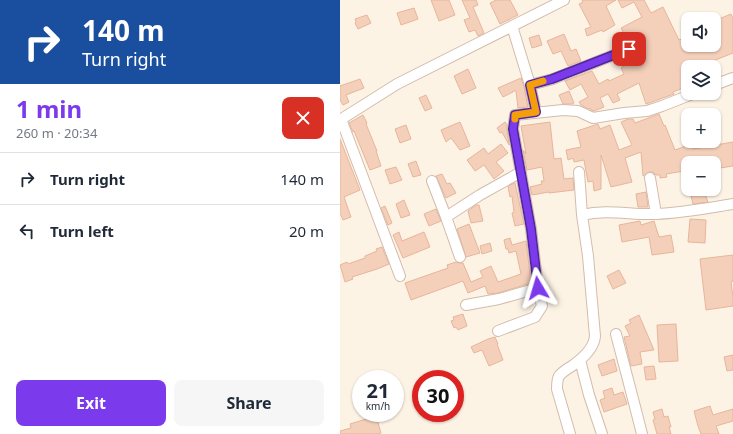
<!DOCTYPE html>
<html lang="en">
<head>
<meta charset="utf-8">
<style>
  :root { --surface:#fff; --page:#f6f6f7; --text:#1f2937; --muted:#747a83; --line:#e0e1e3; --accent:#7c3aed }
  body { margin:0; font-family:"Noto Sans",sans-serif; background:var(--page); color:var(--text); height:100vh; display:flex; flex-direction:column; font-size:15px; white-space:nowrap }
  * { box-sizing:border-box; margin:0 }
  p { font-size:13px; color:var(--muted) }
  .icon { flex:none; width:22px; height:22px; fill:none; stroke:currentColor; stroke-width:2; stroke-linecap:round; stroke-linejoin:round }
  .map { position:relative; flex:1; overflow:hidden }
  .panel { display:flex; flex-direction:column; background:var(--surface); width:340px }
  .panel>* { flex:none }
  .top-card { background:#1a4fa0; color:#fff; overflow:hidden }
  .fabs { position:absolute; left:341px; top:12px; display:grid; gap:8px }
  .fabs a { display:grid; place-items:center; width:40px; height:40px; border-radius:8px; background:var(--surface); box-shadow:0 1px 3px #0004; font-size:20px }
  .speed { position:absolute; left:12px; top:370px; display:flex; gap:8px; font-size:20px; font-weight:700; text-align:center }
  .speed>* { display:grid; place-content:center; width:52px; height:52px; border-radius:50%; background:var(--surface); box-shadow:0 1px 3px #0004; line-height:1 }
  .speed small { font-size:10px; font-weight:400 }
  .speed .limit { border:6px solid #d22; background:#fff; color:#111 }
  .pin { position:absolute; display:grid; place-items:center; width:34px; height:34px; color:#fff; margin:-17px; border-radius:8px; box-shadow:0 2px 6px #0006 }
  .me { position:absolute; width:44px; margin:-22px; rotate:353deg; stroke-linejoin:round; filter:drop-shadow(0 0 3px #0008) }
  .turn { display:flex; align-items:center; gap:14px; height:84px; padding:0 16px; font-size:18px }
  .turn .icon { width:52px; height:52px; stroke-width:2.5 }
  .turn b { display:block; font-size:28px; line-height:34px }
  .round { display:grid; place-items:center; flex:none; width:42px; height:42px; border-radius:8px; background:var(--page) }
  .head { display:flex; align-items:center; justify-content:space-between; height:68px; padding:0 16px }
  h1 { font-size:24px; font-weight:700; line-height:30px; color:var(--accent) }
  .primary-button { display:flex; gap:8px; margin-top:auto; padding:8px 16px }
  .primary-button a { flex:1; height:46px; border-radius:8px; background:var(--accent); color:#fff; font-size:16px; font-weight:700; line-height:46px; text-align:center }
  .primary-button a+a { background:var(--page); color:var(--text) }
  ul { padding:0; list-style:none }
  li { display:flex; align-items:center; gap:12px; height:52px; padding:0 16px; border-top:1px solid var(--line) }
  li div { flex:1 }
  li b { display:block; font-size:15px }
  li em { font-style:normal }
  main { display:flex; flex:1; min-height:0 }
  .map>svg:first-child { display:block }
  .building { fill:#f4d0bb; stroke:#e8b59a }
  .lines { fill:none; stroke-linecap:round; stroke-linejoin:round }
  .minor-casing { stroke:#d2bcac; stroke-width:12 }
  .minor { stroke:#fff; stroke-width:10 }
  .route-casing { stroke:#51269a; stroke-width:10 }
  .route { stroke:#7c3aed; stroke-width:7 }
  .slow { stroke:#f59e0b; stroke-width:7 }
</style>
</head>
<body>
<main>
<section class="panel">
<div class="top-card">
<div class="turn"><svg class="icon" aria-label="right" viewBox="0 0 24 24"><path d="M7 20v-9h11M14 6l5 5-5 5"/></svg><div><b>140 m</b>Turn right</div></div>
</div>
<div class="head"><div><h1>1 min</h1><p>260 m · 20:34</p></div><a class="round" style="background:#d93025;color:#fff"><svg class="icon" aria-label="close" viewBox="0 0 24 24"><path d="M6 6l12 12M18 6L6 18"/></svg></a></div>
<ul>
<li><svg class="icon" aria-label="right" viewBox="0 0 24 24"><path d="M7 20v-9h11M14 6l5 5-5 5"/></svg><div><b>Turn right</b></div><em>140 m</em></li>
<li><svg class="icon" aria-label="left" viewBox="0 0 24 24"><path d="M17 20v-9H6M10 6l-5 5 5 5"/></svg><div><b>Turn left</b></div><em>20 m</em></li>
</ul>
<div class="primary-button"><a>Exit</a><a>Share</a></div>
</section>
<div class="map">
<svg width="393" height="434" viewBox="0 0 393 434">
  <rect width="100%" height="100%" fill="#fdf3e5"/>
  <path class="building" d="M91,0H109L115,15L99,21Z
    M122,0H136L138,5L133,7L144,33L138,36L135,30L129,32L124,20L130,18Z
    M156,0H170L178,15L160,24L150,3Z
    M242,0H276L266,6L275,25L263,32L262,30L247,36L245,29L251,27L239,4L243,2Z
    M278,0H304L311,13L323,7L339,40L348,37V45H374V21L391,14L393,19V53L373,61L376,67H348V86L333,92L334,94L306,104L299,83L277,94L280,100L273,103L268,94L260,98L264,107L254,111L251,110L250,108L249,109L241,105L239,102L248,97L241,84L230,90L225,81L252,71L259,84L268,79L269,81L284,74L281,68L284,66L281,59L292,55L294,53L295,50L293,44L289,43L281,28L302,17L294,2L282,8Z
    M74,8L78,19L61,25L57,13Z
    M27,15L31,23L18,29L15,23L16,22L15,19Z
    M224,34L231,51L236,49L241,61L228,66L221,51L213,54L207,41Z
    M199,35L202,45L192,48L189,38Z
    M128,69L136,88L122,94L114,76Z
    M181,78L184,87L188,107L178,108L176,91H173V92L163,97L158,88Z
    M20,79L24,88L6,95L9,102L3,105L0,100V85V86Z
    M229,91L234,103L232,104H223L219,95Z
    M86,95L92,108L85,111L79,98Z
    M319,114L324,126L325,125L335,150L351,144L353,149L393,142V166L374,169V163H347V166L344,167V171L326,174L327,177L320,178V175H316L313,172H309L303,176L301,152L285,158L292,182L271,187L261,155V189L254,191L253,181L248,182L244,160L234,162L233,158L228,160L226,150L241,147L237,131L258,124L260,129L270,125L279,150L292,145L281,122L288,119H293L295,123Z
    M23,115L27,123L26,124L37,151H36L41,166L30,170L14,131L13,132L9,123Z
    M120,122L130,146L120,150L111,138L106,142L101,130Z
    M165,122L167,125V130L169,145L162,132L160,133L157,128Z
    M210,122L214,159L221,158L224,179L233,178L234,190L209,193V192L192,195L190,187L202,184L201,181H204L202,167L187,170L183,150L186,154L181,126Z
    M66,125L71,139L60,143L55,129Z
    M0,139L20,190L4,197L11,217L3,220L0,213Z
    M161,144L168,153L156,162L164,171L154,179L144,165L135,171L127,160L144,148L148,154Z
    M76,161L81,175L73,177L68,164Z
    M56,167L62,180L50,184L45,170Z
    M102,174L107,184L110,183L116,193L106,198L96,176Z
    M175,183L184,224L175,226L172,213L174,212L172,196L170,197L168,186Z
    M364,191L368,202L353,204L351,196Z
    M306,192L308,207H298L296,194Z
    M64,200L70,215L61,218L56,204Z
    M136,205H139L143,221L131,223L128,211Z
    M45,206L52,223L48,225L41,208Z
    M96,209L101,221L89,226L84,214Z
    M350,219L366,220L365,243L348,242Z
    M300,221L301,225L314,221L319,237L331,235L334,252L312,255L309,237L282,242L279,225Z
    M129,224L140,253L126,257L117,229Z
    M59,232L62,241L84,232L90,247L63,258L53,235Z
    M170,238L172,245L186,241L191,283L158,293L148,294L145,286L128,293L123,281L71,300L65,283L108,268L107,265L116,262L119,263H123L131,282L143,277L140,271L151,266L158,282L181,274L176,251L169,253L168,249H166L164,240Z
    M150,243L152,251L142,254L140,246Z
    M42,247L49,264L37,269L12,277L13,279L5,282L0,265L7,262L8,264L25,258V256L37,251L36,249Z
    M393,255V281L391,282L393,297V306L366,310L360,259Z
    M279,270L286,283L273,289L267,276Z
    M123,314L127,326L118,330L116,327L114,328L111,321L114,320L113,317Z
    M299,315L314,350L300,352L302,364L291,366L284,337L290,336L285,326L291,323L289,320Z
    M336,324L338,361L319,362L317,325Z
    M155,337L158,344H157L163,360L149,366L142,350L134,353L131,347L148,339Z
    M393,355V370L387,371L384,357Z
    M274,359L277,371L262,376L258,365Z
    M314,366L316,379L306,380L304,367Z
    M272,388L274,395L283,392L287,404L264,412L260,400L265,398L263,391Z
    M370,406L373,415L393,409V421L376,426L379,434H361L358,426L354,411Z
    M322,409L324,417L328,416L331,427H329L331,434H317L313,420L315,419L313,412Z
    M36,416L41,433L37,434H0V431L11,428L10,424Z"/>
  <g class="lines">
    <g class="minor-casing">
      <path id="minor" d="M172,26L190,85L196,112
        M190,85L213,79L289,49
        M374,85L393,78
        M1,119L24,180L60,276
        M0,120L57,84L224,0
        M310,178L316,214
        M92,181L106,217L120,257
        M242,215C267,209 291,215 316,214C342,213 368,208 393,204
        M106,217L140,195L181,172
        M126,305L159,299L198,288
        M158,331L195,317L202,306L198,288L191,229L173,129L175,115L223,110L238,111L253,118L284,113L307,111L322,106L355,93
        M276,334L292,395L302,434
        M240,360L249,395L262,434
        M230,434L217,389C217,385 217,380 219,376C222,372 227,369 232,366C242,359 254,349 255,336L248,256L242,215L239,172"/>
    </g>
    <use href="#minor" class="minor"/>
  </g>
  <g class="lines">
    <g class="route-casing">
      <path id="route" d="M198,288L191,229L173,129L175,115L196,112L190,85L212,79L289,49"/>
    </g>
    <use href="#route" class="route"/>
    <path class="slow" d="M175,119V115L196,112L190,85L203,81"/>
  </g>
</svg>
<div class="fabs">
<a><svg class="icon" aria-label="sound" viewBox="0 0 24 24"><path d="M4 9h4l5-4v14l-5-4H4zM17 9q2 3 0 6"/></svg></a>
<a><svg class="icon" aria-label="layers" viewBox="0 0 24 24"><path d="M12 4l9 5-9 5-9-5zM3 14l9 5 9-5"/></svg></a>
<a>+</a>
<a>−</a>
</div>
<div class="speed"><div>21<small>km/h</small></div><div class="limit">30</div></div>
<div class="pin" style="left:289px;top:49px;background:#d93025"><svg class="icon" aria-label="arrive" viewBox="0 0 24 24"><path d="M6 21V4h12l-3 4 3 4H6"/></svg></div>
<svg class="me" style="left:198px;top:288px" viewBox="-20 -20 40 40"><path d="M0-17L14 15 0 8-14 15z" fill="#7c3aed" stroke="#fff" stroke-width="4"/></svg>
</div>
</main>
</body>
</html>
